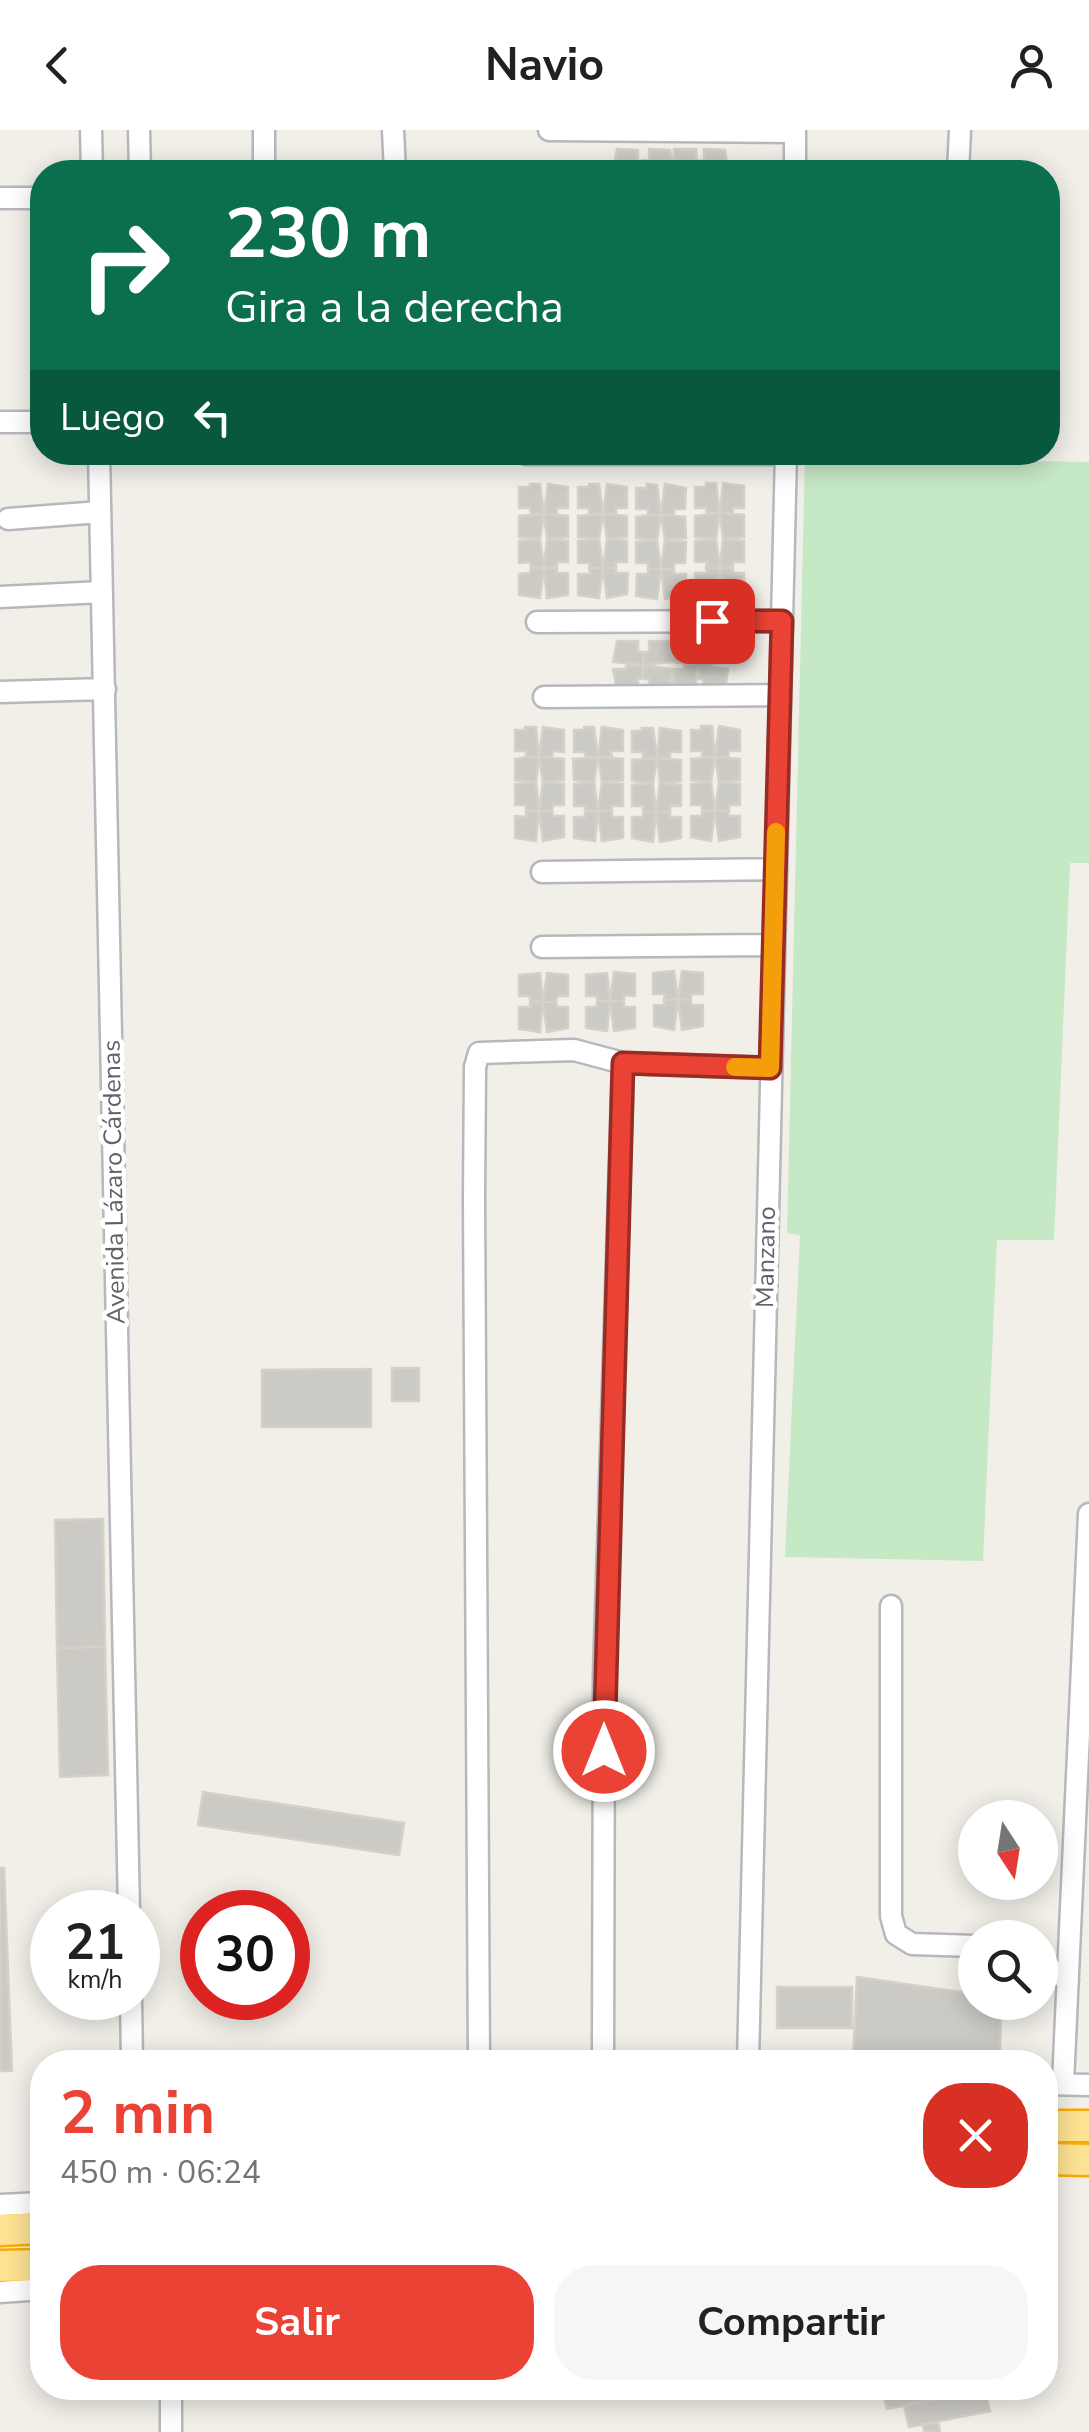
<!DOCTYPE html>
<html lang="es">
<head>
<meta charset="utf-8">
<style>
  :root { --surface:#fff; --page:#f6f6f6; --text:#202124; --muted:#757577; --accent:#ea4335 }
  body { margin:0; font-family:"Nunito Sans",sans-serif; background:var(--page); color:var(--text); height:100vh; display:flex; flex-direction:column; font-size:38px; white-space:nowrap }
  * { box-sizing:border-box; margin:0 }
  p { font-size:32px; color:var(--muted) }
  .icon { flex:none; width:55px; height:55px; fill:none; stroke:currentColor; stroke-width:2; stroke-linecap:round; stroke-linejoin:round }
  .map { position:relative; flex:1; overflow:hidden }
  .sheet { position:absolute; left:30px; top:1920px; width:1028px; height:350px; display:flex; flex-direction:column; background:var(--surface); border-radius:40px; box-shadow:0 5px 25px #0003 }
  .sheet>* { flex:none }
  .top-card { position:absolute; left:30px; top:30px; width:1030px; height:305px; border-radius:40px; box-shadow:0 5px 25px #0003; background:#0b6e4f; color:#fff; overflow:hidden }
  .needle { width:65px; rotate:168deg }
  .buttons { position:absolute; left:958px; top:1670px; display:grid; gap:20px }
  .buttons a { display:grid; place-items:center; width:100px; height:100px; border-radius:50%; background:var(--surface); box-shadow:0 5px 25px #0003; font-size:50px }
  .speed { position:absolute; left:30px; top:1760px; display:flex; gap:20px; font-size:50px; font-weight:700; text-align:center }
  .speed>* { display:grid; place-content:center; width:130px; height:130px; border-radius:50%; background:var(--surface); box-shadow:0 5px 25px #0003; line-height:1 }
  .speed small { font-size:25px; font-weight:400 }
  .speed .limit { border:15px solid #d22; background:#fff; color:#111 }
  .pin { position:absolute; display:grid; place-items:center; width:85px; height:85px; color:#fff; margin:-42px; border-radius:20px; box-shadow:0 5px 15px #0006 }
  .me { position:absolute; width:110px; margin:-55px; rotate:0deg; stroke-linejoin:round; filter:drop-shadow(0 0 8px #0008) }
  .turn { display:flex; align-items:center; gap:35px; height:210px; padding:0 30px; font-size:45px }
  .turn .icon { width:130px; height:130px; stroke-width:2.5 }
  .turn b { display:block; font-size:70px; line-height:85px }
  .then { display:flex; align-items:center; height:95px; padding:0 30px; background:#0003; gap:20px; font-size:38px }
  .round { display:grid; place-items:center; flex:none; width:105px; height:105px; border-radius:40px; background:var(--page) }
  .head { display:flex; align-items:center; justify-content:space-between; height:170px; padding:0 30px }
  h1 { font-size:60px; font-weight:700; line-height:75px; color:var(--accent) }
  .button { display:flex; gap:20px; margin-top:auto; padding:20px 30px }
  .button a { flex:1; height:115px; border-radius:40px; background:var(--accent); color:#fff; font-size:40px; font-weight:700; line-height:115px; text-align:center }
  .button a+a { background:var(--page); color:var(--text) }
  header { display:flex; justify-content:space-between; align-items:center; height:130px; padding:0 30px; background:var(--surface); font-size:45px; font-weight:700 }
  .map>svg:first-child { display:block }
  .green { fill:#c5e8c5 }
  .building { fill:#cccac5; stroke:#d6d1c6; stroke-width:2.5 }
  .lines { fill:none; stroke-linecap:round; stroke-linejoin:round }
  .minor-casing { stroke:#b5b8bc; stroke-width:25 }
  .highway-casing { stroke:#f9ab00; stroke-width:35 }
  .minor { stroke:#fff; stroke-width:20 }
  .highway { stroke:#fde293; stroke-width:30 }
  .route-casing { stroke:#982c22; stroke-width:25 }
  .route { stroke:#ea4335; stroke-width:18 }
  .slow { stroke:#f59e0b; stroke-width:18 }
  .labels { text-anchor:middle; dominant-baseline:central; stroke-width:9; stroke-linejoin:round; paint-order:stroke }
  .street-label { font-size:25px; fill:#5f6368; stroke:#fff }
</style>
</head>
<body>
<header><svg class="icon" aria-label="back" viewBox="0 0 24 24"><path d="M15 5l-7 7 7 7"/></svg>Navio<svg class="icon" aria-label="person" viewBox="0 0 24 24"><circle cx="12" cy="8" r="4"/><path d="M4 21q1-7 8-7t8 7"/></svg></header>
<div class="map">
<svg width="1089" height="2302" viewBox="0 0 1089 2302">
  <rect width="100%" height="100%" fill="#f1efe8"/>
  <path class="green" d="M805,327L1089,332V733H1070L1054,1110H997L983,1431L785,1427L800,1105L787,1103Z"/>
  <path class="building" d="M617,19L638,20V31L644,30V42L613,40Z
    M649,19L670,20L673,40L644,42V30L649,31Z
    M674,19H696L698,42L673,40Z
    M704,19L725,20L728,40L698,42V31L704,30Z
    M706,353H716L720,383H707L706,378H695V357H706Z
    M723,353L744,356V378H733V383H720Z
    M530,354H540L544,384H531L530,378H519V357H530Z
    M548,354L568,357V378H557V384H544Z
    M589,354H599L603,384H589V378H578V357H589Z
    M607,354L627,357V378H616V384H603Z
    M647,354L657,355L661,385H648V379H636V358H647Z
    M665,354L686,358L685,379H674V385H661Z
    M720,383L716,409L695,407V386Z
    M720,383L744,385V407L723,409Z
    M544,384L540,409L519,407V386Z
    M544,384L568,386V407L547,409Z
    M603,384L599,409L578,407V386Z
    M603,384L627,386V407L607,409Z
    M648,385H661L657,410L636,408V387Z
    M661,385L685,387L686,408L665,410Z
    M540,409L544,438H531L530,432L519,433V411Z
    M547,409L568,411V432H557V438H544Z
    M599,409L603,438H589L590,433H578V411Z
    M607,409L627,411V432H616V438H603Z
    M716,409L720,438H706L707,432H695V411Z
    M723,409L744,411V432H733V438H720Z
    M657,410L661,439H648V433H636V412Z
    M665,410L686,412L685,433H674V439H661Z
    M531,438H544L540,468L519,465V444L530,443Z
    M544,438H557V443H568V465L547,468Z
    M589,438H603L599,468L578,465V444H590Z
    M603,438H616V443H628L627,464L607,468Z
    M706,438H720L716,467L695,464V443H707Z
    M720,438H733V443H744V464L724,468Z
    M648,439H661L657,469L636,466L637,444H648Z
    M661,439H674V444H686L685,465L665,469Z
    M617,511H638V522H644L643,535L613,532Z
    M649,511H670L672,532L643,535L644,522H649Z
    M675,511H696L698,535L672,532Z
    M704,511H725L728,532L698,535V522H703Z
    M626,535H643V549L638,548V560H617L613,539H626Z
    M643,535L672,539L670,560H649V549H643Z
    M684,535H698L695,560H674L672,539H684Z
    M698,535L728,539L725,560H703V549H698Z
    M701,596H712L715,627H702V621H691V600H701Z
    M719,596L740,600V621H728L729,627H715Z
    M525,597H536L539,627H526V621H515V600H525Z
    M543,597L564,600V622L553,621L552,627H539Z
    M584,597H594L598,627H585V622H574V600H584Z
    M602,597L623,600V621H611L612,627H598Z
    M642,598H653L657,628H643V622H632V601H642Z
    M660,598L681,601V622H670V628H657Z
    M526,627H539L536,652L515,650V629Z
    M539,627L564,629V650L543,652Z
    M598,627L594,652L574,650L573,629Z
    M598,627L623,629V650L602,652Z
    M715,627L711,652L691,650V629Z
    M715,627L740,629V650L719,652Z
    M657,628L653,653L632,651V630Z
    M657,628L681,630V651L660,653Z
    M536,652L539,681H526V675H515V654Z
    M543,652L564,654V675H553L552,681H539Z
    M594,652L598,681H585V676H574V654Z
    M602,652L623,654V676H611L612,681H598Z
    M711,652L715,680L702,681V675H691V654Z
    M719,652L740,654V675H729V681L715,680Z
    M653,653L656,682H643V676H632V655Z
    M660,653L681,655V676H670V682H656Z
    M715,680L711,711L691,707V686H702V681Z
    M715,680L729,681L728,686H740V707L719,711Z
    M526,681H539L536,711L515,708V686L526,687Z
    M539,681H552L553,686H564V707L543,711Z
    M585,681H598L595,711L574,708V687H585Z
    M598,681H612V687H623V708L602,711Z
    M643,682H656L653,712L632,708V687H643Z
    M656,682H670V687H681V708L660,712Z
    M674,841L678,869L664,870L665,864H653V843Z
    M682,841L703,843V864H691V870L678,869Z
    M614,842L635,844V866L624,865V871H610Z
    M540,843L543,872H530V866H519V845Z
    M547,843L568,845V866H557L556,872H543Z
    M607,843L610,871H597V866H586V845Z
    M678,869L691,870V875H703V896L682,900Z
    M678,869L674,900L654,896V875H665L664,870Z
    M597,871H610L607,901L586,898V877H597Z
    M610,871H624V877H635V898L614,901Z
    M530,872H543L540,902L519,899V877H530Z
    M543,872H556L557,877H568V898L547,902Z
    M392,1238H419V1271H392Z
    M371,1239V1297H262V1240Z
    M103,1389L105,1517L57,1518L55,1390Z
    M105,1517L108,1645L60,1647L57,1518Z
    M203,1662L404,1693L399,1725L198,1695Z
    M0,1738H4L12,1941H0Z
    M857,1847L975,1864V1872H1001L1000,1932H853Z
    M777,1857H852V1898H777Z
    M882,2258H940L942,2268L887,2279Z
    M951,2258H985V2259L953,2266Z
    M985,2259L990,2281L909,2297L904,2276Z
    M938,2292L940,2302H924L923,2295Z"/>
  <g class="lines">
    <g class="minor-casing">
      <path id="minor" d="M91,0L92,42
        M139,0L140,42
        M264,0V42
        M393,0L395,42
        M549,0L795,2
        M795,42V0
        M958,42L960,0
        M0,68H42
        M0,292H42
        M99,322L129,1782
        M526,324H786
        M8,389L100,382
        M0,467L102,462
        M537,492L782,491
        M0,562L105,559
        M544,567L780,565
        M542,742L775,739
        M542,817L773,815
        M891,1476V1786L896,1804L912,1814L975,1816
        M1040,1832L1068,1850
        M131,1868L132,1932
        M479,1932L474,1068L475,937L479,923L574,920L623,933L770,938
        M603,1932L604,1544L623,933
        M748,1932L786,322
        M1063,1953L1089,1384
        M1045,1954L1089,1955
        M0,2075L42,2073
        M0,2162L42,2159
        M171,2258V2302"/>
    </g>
    <g class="highway-casing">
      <path id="highway" d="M1045,1996H1089
        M1045,2029L1089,2030
        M0,2100L42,2098
        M0,2136L42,2135"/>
    </g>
    <use href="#minor" class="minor"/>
    <use href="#highway" class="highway"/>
  </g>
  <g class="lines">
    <g class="route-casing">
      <path id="route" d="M604,1621L623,933L770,938L782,491H712"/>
    </g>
    <use href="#route" class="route"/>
    <path class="slow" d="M735,937L770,938L776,702"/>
  </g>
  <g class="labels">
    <g class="street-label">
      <text transform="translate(114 1052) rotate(-91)">Avenida Lázaro Cárdenas</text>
      <text transform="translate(766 1127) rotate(-89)">Manzano</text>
    </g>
  </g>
</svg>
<div class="buttons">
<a><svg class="needle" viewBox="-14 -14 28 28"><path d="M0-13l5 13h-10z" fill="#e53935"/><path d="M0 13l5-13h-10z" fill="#757577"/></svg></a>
<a><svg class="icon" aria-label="search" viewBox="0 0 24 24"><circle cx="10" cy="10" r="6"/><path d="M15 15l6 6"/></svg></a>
</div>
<div class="speed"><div>21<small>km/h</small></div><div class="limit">30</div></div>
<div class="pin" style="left:712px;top:491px;background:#d93025"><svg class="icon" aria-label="arrive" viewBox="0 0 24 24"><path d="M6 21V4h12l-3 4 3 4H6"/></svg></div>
<svg class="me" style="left:604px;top:1621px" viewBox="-20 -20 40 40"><circle r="17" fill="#ea4335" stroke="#fff" stroke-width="3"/><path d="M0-11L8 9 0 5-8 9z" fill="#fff"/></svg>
<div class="top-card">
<div class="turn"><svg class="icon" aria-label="right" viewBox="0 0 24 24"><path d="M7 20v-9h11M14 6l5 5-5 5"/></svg><div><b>230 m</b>Gira a la derecha</div></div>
<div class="then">Luego<svg class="icon" aria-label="left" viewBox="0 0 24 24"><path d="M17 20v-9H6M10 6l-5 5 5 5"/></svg></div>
</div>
<section class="sheet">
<div class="head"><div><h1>2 min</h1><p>450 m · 06:24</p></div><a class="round" style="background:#d93025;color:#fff"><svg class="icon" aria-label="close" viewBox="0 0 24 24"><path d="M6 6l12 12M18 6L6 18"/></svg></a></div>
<div class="button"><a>Salir</a><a>Compartir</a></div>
</section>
</div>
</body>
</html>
